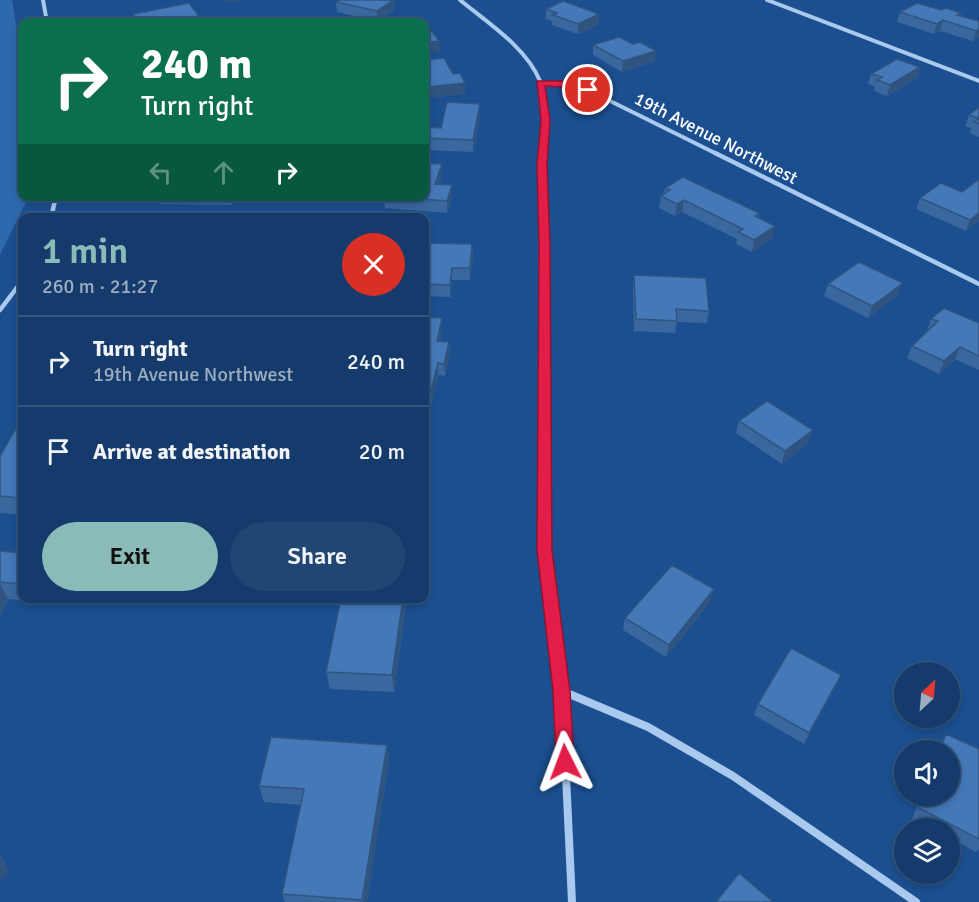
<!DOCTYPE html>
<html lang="en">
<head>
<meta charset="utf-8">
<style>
  :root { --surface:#143b6b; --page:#214673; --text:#f1f3f6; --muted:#9dadc1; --line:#33557e; --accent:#8bbbb9 }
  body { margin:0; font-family:Signika,sans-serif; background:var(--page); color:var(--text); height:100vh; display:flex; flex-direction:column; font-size:22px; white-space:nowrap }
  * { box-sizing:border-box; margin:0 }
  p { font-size:20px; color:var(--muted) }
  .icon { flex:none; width:33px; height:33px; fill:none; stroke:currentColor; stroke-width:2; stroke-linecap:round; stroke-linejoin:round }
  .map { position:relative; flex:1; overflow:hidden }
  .drawer { position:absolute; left:18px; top:213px; width:411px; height:390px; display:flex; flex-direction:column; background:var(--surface); border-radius:12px; box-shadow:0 3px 9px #0003,0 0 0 2px var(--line) }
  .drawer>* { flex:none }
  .hud { position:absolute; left:18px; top:18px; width:411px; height:183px; border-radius:12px; box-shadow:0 3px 9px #0003,0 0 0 2px var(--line); background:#0b6e4f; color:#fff; overflow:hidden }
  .needle { width:39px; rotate:26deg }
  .controls { position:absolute; left:894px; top:662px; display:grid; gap:12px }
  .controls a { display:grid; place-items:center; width:66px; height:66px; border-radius:50%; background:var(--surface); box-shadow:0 3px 9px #0003,0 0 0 2px var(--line); font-size:30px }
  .pin { position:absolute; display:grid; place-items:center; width:51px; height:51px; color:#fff; margin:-26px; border:3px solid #fff; border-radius:50%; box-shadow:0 2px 6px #0007 }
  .me { position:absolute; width:66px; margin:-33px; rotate:357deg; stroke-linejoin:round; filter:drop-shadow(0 0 4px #0008) }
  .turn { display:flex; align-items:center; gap:21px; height:126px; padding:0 24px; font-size:27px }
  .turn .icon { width:78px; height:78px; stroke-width:2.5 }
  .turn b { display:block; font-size:42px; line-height:51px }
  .lanes { display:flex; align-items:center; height:57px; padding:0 24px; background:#0003; justify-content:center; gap:30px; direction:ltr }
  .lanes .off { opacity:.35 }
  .round { display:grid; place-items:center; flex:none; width:63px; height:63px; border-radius:32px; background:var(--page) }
  .overview { display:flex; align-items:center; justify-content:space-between; height:102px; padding:0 24px }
  h1 { font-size:36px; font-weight:600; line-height:45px; color:var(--accent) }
  .primary-button { display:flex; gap:12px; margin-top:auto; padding:12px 24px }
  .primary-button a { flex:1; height:69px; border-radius:36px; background:var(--accent); color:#111; font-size:24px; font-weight:600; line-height:69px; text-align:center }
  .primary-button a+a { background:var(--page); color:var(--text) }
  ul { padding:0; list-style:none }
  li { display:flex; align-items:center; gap:18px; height:90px; padding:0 24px; border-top:2px solid var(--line) }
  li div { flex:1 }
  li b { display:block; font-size:22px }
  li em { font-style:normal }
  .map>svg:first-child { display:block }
  .green { fill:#2e69ad }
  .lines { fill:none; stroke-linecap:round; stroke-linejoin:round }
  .minor-far3 { stroke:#a9c9ee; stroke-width:4 }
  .minor-far2 { stroke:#a9c9ee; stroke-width:4.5 }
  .minor-far1 { stroke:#a9c9ee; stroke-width:6 }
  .minor { stroke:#a9c9ee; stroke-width:8 }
  .wall { fill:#3a679d }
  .shaded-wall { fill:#305480 }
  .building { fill:#4478b7; stroke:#305480; stroke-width:1.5 }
  .route { fill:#e11d48; stroke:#92132f; stroke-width:1.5 }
  .labels { text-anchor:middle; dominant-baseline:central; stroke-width:6; stroke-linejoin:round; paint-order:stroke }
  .far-street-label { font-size:18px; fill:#fff; stroke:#1b4f8f }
</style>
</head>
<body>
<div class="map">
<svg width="979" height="902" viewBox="0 0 979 902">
  <rect width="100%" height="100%" fill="#1b4f8f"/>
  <path class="green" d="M0,0H12L22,59V196L28,198L0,255Z"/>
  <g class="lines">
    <path class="minor-far3" d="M43,0L47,22
      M460,0C488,23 526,47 540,81C549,103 544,132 543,155
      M767,0L979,81
      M541,83L565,84L588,90L719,155"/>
    <path class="minor-far2" d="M543,153L545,349
      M715,153L979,284
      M51,218L56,196
      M0,310L22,281"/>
    <path class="minor-far1" d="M545,347V550L550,594"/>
    <path class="minor" d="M550,592L562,691L572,902
      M562,691L648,727L733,776L916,902"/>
  </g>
  <path class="wall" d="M393,0L394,10L378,22L337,12L336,2Z
    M546,9L599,14V24L578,34L552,25V21L546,19Z
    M941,10L961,13L960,15L979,21V38L973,41L940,31L934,34L897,22L900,12Z
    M133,14L201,22H135Z
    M593,45L655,61L622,72L593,55Z
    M424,60L453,74L465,94L429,98L424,91Z
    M920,67L917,78L887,96L874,91L875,87L868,84L871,74Z
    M480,104V114L473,152L424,150V127L441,128Z
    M979,107V137L970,133L971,128L965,126L969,115Z
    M442,164V175L439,184L452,185V197L447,213L385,208L384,196Z
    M665,188L759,213L758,218L775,226L773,238L752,252L736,244L737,239L682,212L675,216L659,208L661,196L664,194Z
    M158,196H235L232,205L160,204Z
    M920,198L979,221L966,231L916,209Z
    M424,243L472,244L473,256L470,280H452L450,297L424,296Z
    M634,275L709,311L707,323L677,322L675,333L634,331L633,287Z
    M828,284L898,295L868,318L824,296Z
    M424,317L442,318V330L440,341L449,342L450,354L445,376L438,375L432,403L424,402Z
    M931,319L979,323V369L978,370L955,359L939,374L907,358L912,346L928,331H927Z
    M22,418V515L0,513V456Z
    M739,421L809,442L782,464L736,433Z
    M0,551L22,553V598H57L55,603L8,599L0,616Z
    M407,598L394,692L330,689L326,672Z
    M711,601L666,657L623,630L625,618Z
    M836,686L804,744L754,715L758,704Z
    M946,734L979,749V849L976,852L950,838V828H930L912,819L921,795H950V750H937Z
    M387,745L389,761L367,902H285L282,894L301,805L264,802L259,786Z"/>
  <path class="shaded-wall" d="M225,0H242L226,3Z
    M393,0L394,10L378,22L377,11Z
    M599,14V24L578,34V24Z
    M199,16L201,22H166Z
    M943,20L940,31L934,34L937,24Z
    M979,29V38L973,41L976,31Z
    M439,41L440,51L424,54V43Z
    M656,51L655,61L622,72L623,61Z
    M920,67L917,78L887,96L890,85Z
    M465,83V94L429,98L428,87Z
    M480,104V114L473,152V140Z
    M442,164V175L436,195L435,184Z
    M452,185V197L447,213V201Z
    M230,196H235L232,205Z
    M684,200L682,212L675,216L677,204Z
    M979,213V221L966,231L970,220Z
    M775,226L773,238L752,252L754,240Z
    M472,244L473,256L470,280V268Z
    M452,268V280L450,297V285Z
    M903,283L898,295L868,318L872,306Z
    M442,318V330L437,353V341Z
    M449,342L450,354L445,376L444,364Z
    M960,347L955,359L939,374L944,361Z
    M438,363V375L432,403L431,391Z
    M429,421L430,439L424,484V457Z
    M813,430L809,442L782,464L785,451Z
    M0,584L8,599L0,616Z
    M714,589L711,601L666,657L669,645Z
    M403,598H407L394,692L392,675Z
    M841,675L836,686L804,744L809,733Z
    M387,745L389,761L367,902H363Z
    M0,853L10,873L0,880Z"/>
  <path class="building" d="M340,0H393L377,11L336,2Z
    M563,1L599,14L578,24L553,15L557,13L546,9Z
    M189,3L199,16L166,22H138L133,14Z
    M917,3L941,10L946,8L961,13L957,15L979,21V29L976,31L943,20L937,24L900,12Z
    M432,31L439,41L424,43V32Z
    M619,37L633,44L640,42L656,51L623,61L593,45Z
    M444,58L453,74L460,73L465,83L428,87L424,81V60Z
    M897,59L920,67L890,85L877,80L882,77L871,74Z
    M447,102L480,104L473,140L424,138V127L441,128Z
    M979,107V124L974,122L979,118L969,115Z
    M424,163L442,164L435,184L452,185L447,201L387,196H424Z
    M683,177L759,213L755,216L775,226L754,240L738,232L743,229L684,200L677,204L661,196L670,190L665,188Z
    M979,179V213L970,220L920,198L941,183L962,192Z
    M424,243L472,244L470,268H452L450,285L424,284Z
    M859,262L903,283L872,306L828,284Z
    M634,275L706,278L709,311L676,309L677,321L636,319Z
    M944,308L979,323V356L960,347L944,361L912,346L938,321L931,319Z
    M424,317L442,318L437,341L449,342L444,364L438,363L431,391L424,390Z
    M767,401L813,430L785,451L739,421Z
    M22,418V498L0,496V456Z
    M424,421H429L424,457Z
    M0,551L22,553V584L0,582Z
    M672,565L714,589L669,645L625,618Z
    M341,598H403L392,675L326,672Z
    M791,648L841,675L809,733L758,704Z
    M946,734L979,749V839L919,808L924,795H950V750H940Z
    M271,737L387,745L362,900L282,894L304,789L259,786Z
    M739,873L773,902H716Z"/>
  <path class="route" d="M537,81H565L592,90L588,93L565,87L545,86L550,120L547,165L550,245L552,550L570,691L574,762L571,767L565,770L559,767L556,762L553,691L537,550L539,245L537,165L541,120Z"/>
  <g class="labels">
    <g class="far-street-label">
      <text transform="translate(716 138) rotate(27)">19th Avenue Northwest</text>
    </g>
  </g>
</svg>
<div class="controls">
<a><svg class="needle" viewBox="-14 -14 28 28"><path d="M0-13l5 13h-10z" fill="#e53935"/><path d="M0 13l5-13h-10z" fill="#9dadc1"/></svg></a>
<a><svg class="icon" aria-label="sound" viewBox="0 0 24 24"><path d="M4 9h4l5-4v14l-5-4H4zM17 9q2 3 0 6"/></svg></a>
<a><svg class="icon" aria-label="layers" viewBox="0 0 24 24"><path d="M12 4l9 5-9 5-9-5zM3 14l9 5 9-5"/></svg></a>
</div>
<div class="pin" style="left:588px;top:90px;background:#d93025"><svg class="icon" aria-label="arrive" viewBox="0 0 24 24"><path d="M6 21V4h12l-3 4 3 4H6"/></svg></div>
<svg class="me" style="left:565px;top:762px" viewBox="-20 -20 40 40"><path d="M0-17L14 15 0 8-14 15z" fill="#e11d48" stroke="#fff" stroke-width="4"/></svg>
<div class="hud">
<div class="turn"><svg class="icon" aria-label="right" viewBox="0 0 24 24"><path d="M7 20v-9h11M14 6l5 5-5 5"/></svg><div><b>240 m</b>Turn right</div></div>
<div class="lanes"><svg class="icon off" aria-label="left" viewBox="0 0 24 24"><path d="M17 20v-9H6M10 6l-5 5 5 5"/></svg><svg class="icon off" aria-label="ahead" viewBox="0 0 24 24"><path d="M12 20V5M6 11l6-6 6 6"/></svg><svg class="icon" aria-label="right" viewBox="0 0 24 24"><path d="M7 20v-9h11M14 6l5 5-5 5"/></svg></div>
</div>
<section class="drawer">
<div class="overview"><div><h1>1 min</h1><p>260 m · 21:27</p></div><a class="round" style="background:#d93025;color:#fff"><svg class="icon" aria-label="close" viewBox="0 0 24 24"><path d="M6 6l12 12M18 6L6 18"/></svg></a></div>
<ul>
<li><svg class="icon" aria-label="right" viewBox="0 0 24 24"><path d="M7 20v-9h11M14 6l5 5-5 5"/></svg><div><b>Turn right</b><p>19th Avenue Northwest</p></div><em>240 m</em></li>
<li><svg class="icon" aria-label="arrive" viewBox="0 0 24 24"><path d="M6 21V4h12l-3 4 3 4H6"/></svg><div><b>Arrive at destination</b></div><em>20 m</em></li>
</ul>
<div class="primary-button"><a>Exit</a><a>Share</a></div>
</section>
</div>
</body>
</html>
